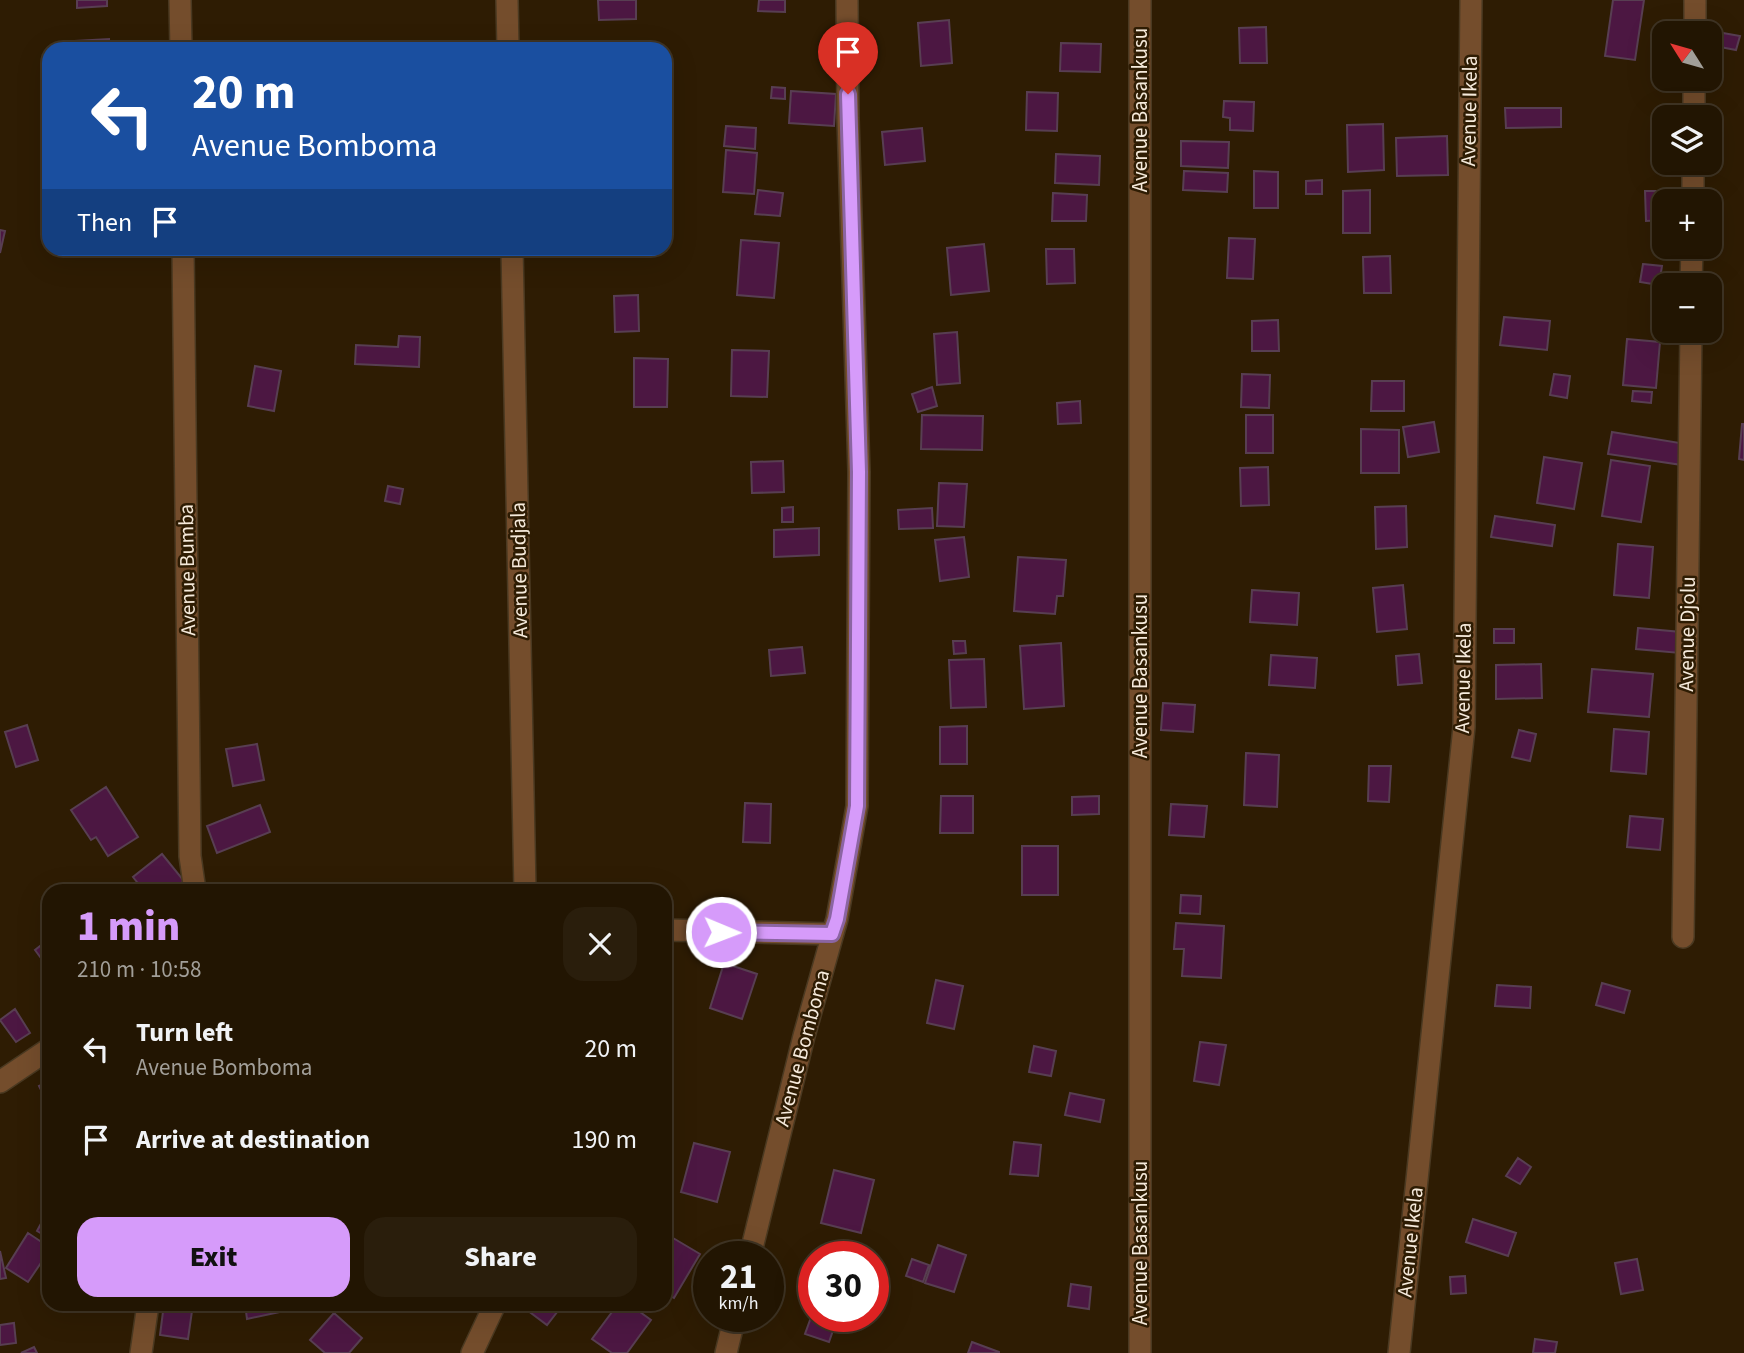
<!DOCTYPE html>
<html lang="en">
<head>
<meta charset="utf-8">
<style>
  :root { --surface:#221502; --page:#2a1e0c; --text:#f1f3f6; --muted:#a29f99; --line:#3f3424; --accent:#d69bfa }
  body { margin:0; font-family:"Source Sans 3",sans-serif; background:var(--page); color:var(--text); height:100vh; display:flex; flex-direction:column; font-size:26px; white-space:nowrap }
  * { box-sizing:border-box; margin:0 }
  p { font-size:23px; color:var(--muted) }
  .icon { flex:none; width:38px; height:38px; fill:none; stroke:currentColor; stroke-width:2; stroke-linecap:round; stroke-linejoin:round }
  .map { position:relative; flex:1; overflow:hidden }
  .panel { position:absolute; left:42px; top:884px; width:630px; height:427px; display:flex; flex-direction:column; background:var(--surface); border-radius:21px; box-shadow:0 7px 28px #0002,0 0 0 2px var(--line) }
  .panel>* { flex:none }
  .top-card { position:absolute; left:42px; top:42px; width:630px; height:214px; border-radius:21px; box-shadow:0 7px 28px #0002,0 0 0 2px var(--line); background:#1a4fa0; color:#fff; overflow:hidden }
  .needle { width:46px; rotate:307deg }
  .tools { position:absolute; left:1652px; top:21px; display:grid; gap:14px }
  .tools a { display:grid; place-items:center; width:70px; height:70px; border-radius:14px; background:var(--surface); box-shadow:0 7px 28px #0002,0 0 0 2px var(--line); font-size:35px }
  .speed { position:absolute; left:693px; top:1241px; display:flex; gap:14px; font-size:35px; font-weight:700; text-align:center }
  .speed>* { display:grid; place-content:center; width:91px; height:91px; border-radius:50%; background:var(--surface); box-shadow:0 7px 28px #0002,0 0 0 2px var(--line); line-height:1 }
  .speed small { font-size:18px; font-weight:400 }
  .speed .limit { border:10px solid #d22; background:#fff; color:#111 }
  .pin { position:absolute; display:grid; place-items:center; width:60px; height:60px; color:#fff; margin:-72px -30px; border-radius:50% 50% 50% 0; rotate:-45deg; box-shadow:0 0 7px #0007 }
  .pin .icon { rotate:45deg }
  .me { position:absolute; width:77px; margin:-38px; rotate:91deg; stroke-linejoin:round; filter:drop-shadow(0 0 5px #0008) }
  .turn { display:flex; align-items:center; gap:24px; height:147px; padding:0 35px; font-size:32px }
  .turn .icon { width:91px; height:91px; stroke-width:2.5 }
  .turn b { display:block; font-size:49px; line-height:60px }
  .then { display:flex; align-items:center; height:66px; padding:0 35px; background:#0003; gap:14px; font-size:26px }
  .round { display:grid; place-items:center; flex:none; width:74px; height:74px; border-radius:21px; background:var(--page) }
  .overview { display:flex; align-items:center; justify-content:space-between; height:119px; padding:0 35px }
  h1 { font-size:42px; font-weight:800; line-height:52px; color:var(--accent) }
  .primary-button { display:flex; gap:14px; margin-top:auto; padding:14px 35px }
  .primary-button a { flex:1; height:80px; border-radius:21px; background:var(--accent); color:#111; font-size:28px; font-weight:800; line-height:80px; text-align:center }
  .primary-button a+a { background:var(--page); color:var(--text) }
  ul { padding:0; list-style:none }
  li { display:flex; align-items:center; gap:21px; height:91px; padding:0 35px }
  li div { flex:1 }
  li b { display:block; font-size:26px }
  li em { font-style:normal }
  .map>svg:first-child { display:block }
  .building { fill:#4c1742; stroke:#583e52; stroke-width:2 }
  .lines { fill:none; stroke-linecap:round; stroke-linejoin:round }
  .minor-casing { stroke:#4a3921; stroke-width:24 }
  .minor { stroke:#744d2c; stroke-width:21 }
  .route-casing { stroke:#8b65a2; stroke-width:18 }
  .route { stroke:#d69bfa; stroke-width:12 }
  .labels { text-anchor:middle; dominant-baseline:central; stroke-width:5; stroke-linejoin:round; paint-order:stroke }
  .street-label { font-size:21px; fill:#f6eadb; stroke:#2e1c03 }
</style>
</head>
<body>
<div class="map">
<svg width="1744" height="1353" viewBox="0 0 1744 1353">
  <rect width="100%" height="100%" fill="#2e1c03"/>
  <path class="building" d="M77,0H107V6L77,8Z
    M598,0H636V19L599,20Z
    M759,0H785V12L758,11Z
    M1613,0H1644L1635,60L1605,56Z
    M949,20L952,63L921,66L918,23Z
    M1266,27L1267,63H1240L1239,28Z
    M1723,33L1740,36L1736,50L1720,47Z
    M109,39V49H75V41Z
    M1061,43L1101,44L1100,72L1060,71Z
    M772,87L785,88V99L771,98Z
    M791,91L836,94L834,126L789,123Z
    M1027,92L1058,93L1057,131L1026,130Z
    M1224,101L1254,102L1253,131L1230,130V118L1223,117Z
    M1505,108H1561V127L1506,128Z
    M1383,124L1384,170L1348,172L1347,125Z
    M726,126L756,128L755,149L724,146Z
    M922,128L925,161L885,165L882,132Z
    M1447,136L1448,175L1397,176L1396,138Z
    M1181,141L1229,142L1228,168L1181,166Z
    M726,150L757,153L754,194L723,192Z
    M1056,154L1100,156L1099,185L1055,183Z
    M1184,171L1228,173L1227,192L1183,190Z
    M1254,171L1278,172V208H1254Z
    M1322,180V194H1306V181Z
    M758,190L783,193L780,216L755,214Z
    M1370,190V233H1343V191Z
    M1645,191H1674L1675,201H1664V220L1646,221Z
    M1053,193L1087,195L1086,221H1052Z
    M0,230L5,231L0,253Z
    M1229,238L1255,239L1253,279L1227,278Z
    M741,240L779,243L774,298L737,295Z
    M984,244L989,291L951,295L947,248Z
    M1046,249H1074L1075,283L1047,284Z
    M1390,256L1391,293H1364L1363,257Z
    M1643,264L1662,266L1659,285L1640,282Z
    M638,295L639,331L615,332L614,296Z
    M1504,317L1550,321L1547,350L1500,345Z
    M1278,320L1279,351H1252V321Z
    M957,332L960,383L937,385L934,334Z
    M399,336L420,337L419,367L355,364L356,345L398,347Z
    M1627,339L1660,342L1656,388L1623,385Z
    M732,350L769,351L767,397L731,396Z
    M634,358L668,359L667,407H634Z
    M255,366L281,371L274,411L248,406Z
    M1242,374L1270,375L1269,408L1241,407Z
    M1554,374L1570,376L1567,398L1550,395Z
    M1372,381H1404V411H1371Z
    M932,387L937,406L918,412L912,394Z
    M1633,391L1652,392L1651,403L1632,401Z
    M1080,401L1081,423L1058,424L1057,403Z
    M922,415L983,416L982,450L921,449Z
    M1246,415H1273V453H1246Z
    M1434,422L1439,452L1408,457L1403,427Z
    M1742,424H1744V460L1739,459Z
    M1361,429L1399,430V473H1361Z
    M1612,432L1686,444L1682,465L1608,454Z
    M1544,457L1582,463L1574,509L1537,503Z
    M1611,460L1650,466L1641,522L1602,516Z
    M783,461L784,492L752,493L751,462Z
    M1268,467L1269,505L1241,506L1240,468Z
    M939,483L967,484L964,527L937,526Z
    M388,486L403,489L400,504L385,501Z
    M1406,506L1407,547L1376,549L1375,507Z
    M793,507V522H782V508Z
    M932,508L933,528L899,529L898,510Z
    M1495,516L1555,525L1552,546L1491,537Z
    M819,528V555L774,557V530Z
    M964,537L969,577L940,581L935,540Z
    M1618,544L1653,547L1649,598L1614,595Z
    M1018,557L1066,560L1063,596H1057L1055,614L1014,611Z
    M1403,585L1407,629L1377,632L1373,588Z
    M1252,590L1299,593L1297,625L1250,622Z
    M1638,628L1681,632L1680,653L1636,649Z
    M1494,629H1514V643H1494Z
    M953,641H965L966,653L954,654Z
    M1061,643L1064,706L1024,709L1020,646Z
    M802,647L805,673L771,676L769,650Z
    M1419,654L1422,683L1398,685L1396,656Z
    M1271,655L1317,658L1315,688L1269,685Z
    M984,659L986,707L951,708L949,660Z
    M1541,664L1542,698L1496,699V665Z
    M1592,669L1653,674L1649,717L1588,712Z
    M1163,703L1195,705L1193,732L1161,730Z
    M27,725L38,760L16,767L5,732Z
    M967,726V764H940V727Z
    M1614,729L1649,732L1646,774L1611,771Z
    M1519,730L1536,734L1530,761L1512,757Z
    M257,744L264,780L233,786L226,749Z
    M1246,753L1279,755L1277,807L1244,805Z
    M1369,766H1391L1389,802L1368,801Z
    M106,787L138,837L108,856L96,837L91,840L71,810Z
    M941,796H973V833H940Z
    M1099,796V814L1072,815V797Z
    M745,803L771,804L770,843L743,842Z
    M1171,804L1207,806L1204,837L1169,835Z
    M260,805L270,832L217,853L207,826Z
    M1630,816L1663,819L1660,850L1627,847Z
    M1022,846H1058V895H1022Z
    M162,854L184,881L171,891H144L133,877Z
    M415,884H443V891H415Z
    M1181,895L1201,896L1200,914L1180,913Z
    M1176,923L1224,926L1221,978L1182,976L1184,949H1174Z
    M49,939V969L35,950Z
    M724,963L757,974L742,1019L710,1008Z
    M936,980L963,986L954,1029L927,1023Z
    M1602,983L1630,991L1624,1013L1596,1005Z
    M1497,985L1531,987L1530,1008L1495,1006Z
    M15,1009L30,1033L16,1042L0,1020Z
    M1200,1042L1226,1045L1219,1085L1194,1081Z
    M1034,1046L1056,1051L1051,1076L1029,1072Z
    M49,1081V1106L39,1086Z
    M1070,1093L1104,1100L1100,1122L1065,1115Z
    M1014,1142L1041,1145L1038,1176L1010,1174Z
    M694,1143L730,1152L717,1202L681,1192Z
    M1518,1158L1531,1167L1520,1184L1506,1176Z
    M834,1170L874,1180L861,1233L821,1223Z
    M49,1209V1238L37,1231Z
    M1473,1219L1516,1233L1508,1256L1466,1242Z
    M28,1233L49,1247V1251L28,1282L6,1268Z
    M673,1238L700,1254L674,1298L665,1293V1253Z
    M938,1245L966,1255L954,1292L925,1283Z
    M0,1251L6,1278L0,1279Z
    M912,1259L929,1265L923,1282L906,1276Z
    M1637,1259L1643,1290L1621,1294L1615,1263Z
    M1465,1276L1466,1293L1451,1294L1450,1277Z
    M1071,1284L1091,1287L1089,1309L1068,1306Z
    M164,1304H193L188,1339L160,1335Z
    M245,1304H279L280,1312L247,1319Z
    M519,1304H557L561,1307L547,1325Z
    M618,1304H629L651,1320L627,1353H612L592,1339Z
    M814,1309V1316H838L829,1342L805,1334Z
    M334,1313L362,1338L349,1353H325L310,1340Z
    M14,1323L16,1343L0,1345V1325Z
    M1535,1339L1557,1342L1555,1353H1533Z
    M972,1342L999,1352V1353H968Z
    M34,1347L37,1353H21Z"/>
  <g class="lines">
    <g class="minor-casing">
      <path id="minor" d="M180,0L181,49
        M507,0L508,49
        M1140,0V1353
        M1695,33V0
        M1694,117V79
        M1693,201V163
        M183,248L190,856L195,891
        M512,248L525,891
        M1691,285L1692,247
        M665,930L832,934
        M1683,937L1691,331
        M0,1082L49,1049
        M750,1256L804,1036L837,919L857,806L859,472L848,118L847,0
        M141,1353L148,1304
        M472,1353L495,1304
        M726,1353L735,1316
        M1399,1353L1464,727L1471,0"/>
    </g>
    <use href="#minor" class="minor"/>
  </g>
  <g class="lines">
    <g class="route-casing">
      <path id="route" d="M721,932L832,934L837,919L857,806L859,472L848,94"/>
    </g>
    <use href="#route" class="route"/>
  </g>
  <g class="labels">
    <g class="street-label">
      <text transform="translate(1140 110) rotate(-90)">Avenue Basankusu</text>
      <text transform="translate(1469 111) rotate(-89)">Avenue Ikela</text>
      <text transform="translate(187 570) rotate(-91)">Avenue Bumba</text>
      <text transform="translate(519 570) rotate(-91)">Avenue Budjala</text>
      <text transform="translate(1687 634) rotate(-89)">Avenue Djolu</text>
      <text transform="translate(1140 676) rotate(-90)">Avenue Basankusu</text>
      <text transform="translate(1463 678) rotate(-89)">Avenue Ikela</text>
      <text transform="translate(802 1048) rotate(-75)">Avenue Bomboma</text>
      <text transform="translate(1410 1242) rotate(-84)">Avenue Ikela</text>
      <text transform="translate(1140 1243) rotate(-90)">Avenue Basankusu</text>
    </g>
  </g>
</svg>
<div class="tools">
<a><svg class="needle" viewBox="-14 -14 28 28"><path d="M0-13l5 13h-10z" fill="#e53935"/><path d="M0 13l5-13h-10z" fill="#a29f99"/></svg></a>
<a><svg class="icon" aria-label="layers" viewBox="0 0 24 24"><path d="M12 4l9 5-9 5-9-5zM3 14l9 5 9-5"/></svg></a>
<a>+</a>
<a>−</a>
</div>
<div class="speed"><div>21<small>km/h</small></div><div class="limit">30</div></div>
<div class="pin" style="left:848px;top:94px;background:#d93025"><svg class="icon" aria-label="arrive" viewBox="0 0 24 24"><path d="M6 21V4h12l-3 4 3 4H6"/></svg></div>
<svg class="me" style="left:721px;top:932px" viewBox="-20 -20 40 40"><circle r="17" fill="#d69bfa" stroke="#fff" stroke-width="3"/><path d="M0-11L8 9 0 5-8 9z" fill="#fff"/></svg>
<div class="top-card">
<div class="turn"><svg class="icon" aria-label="left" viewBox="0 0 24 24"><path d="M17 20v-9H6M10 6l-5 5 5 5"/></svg><div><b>20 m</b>Avenue Bomboma</div></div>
<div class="then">Then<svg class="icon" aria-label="arrive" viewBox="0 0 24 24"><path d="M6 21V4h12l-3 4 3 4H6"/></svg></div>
</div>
<section class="panel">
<div class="overview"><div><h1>1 min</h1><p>210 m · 10:58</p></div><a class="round"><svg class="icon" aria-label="close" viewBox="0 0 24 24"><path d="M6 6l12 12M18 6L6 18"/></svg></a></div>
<ul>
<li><svg class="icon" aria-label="left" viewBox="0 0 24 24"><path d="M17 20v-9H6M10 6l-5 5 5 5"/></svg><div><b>Turn left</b><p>Avenue Bomboma</p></div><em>20 m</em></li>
<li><svg class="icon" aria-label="arrive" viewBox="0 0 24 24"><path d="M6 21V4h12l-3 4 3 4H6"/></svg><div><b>Arrive at destination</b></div><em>190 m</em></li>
</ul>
<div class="primary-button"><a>Exit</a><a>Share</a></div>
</section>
</div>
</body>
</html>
